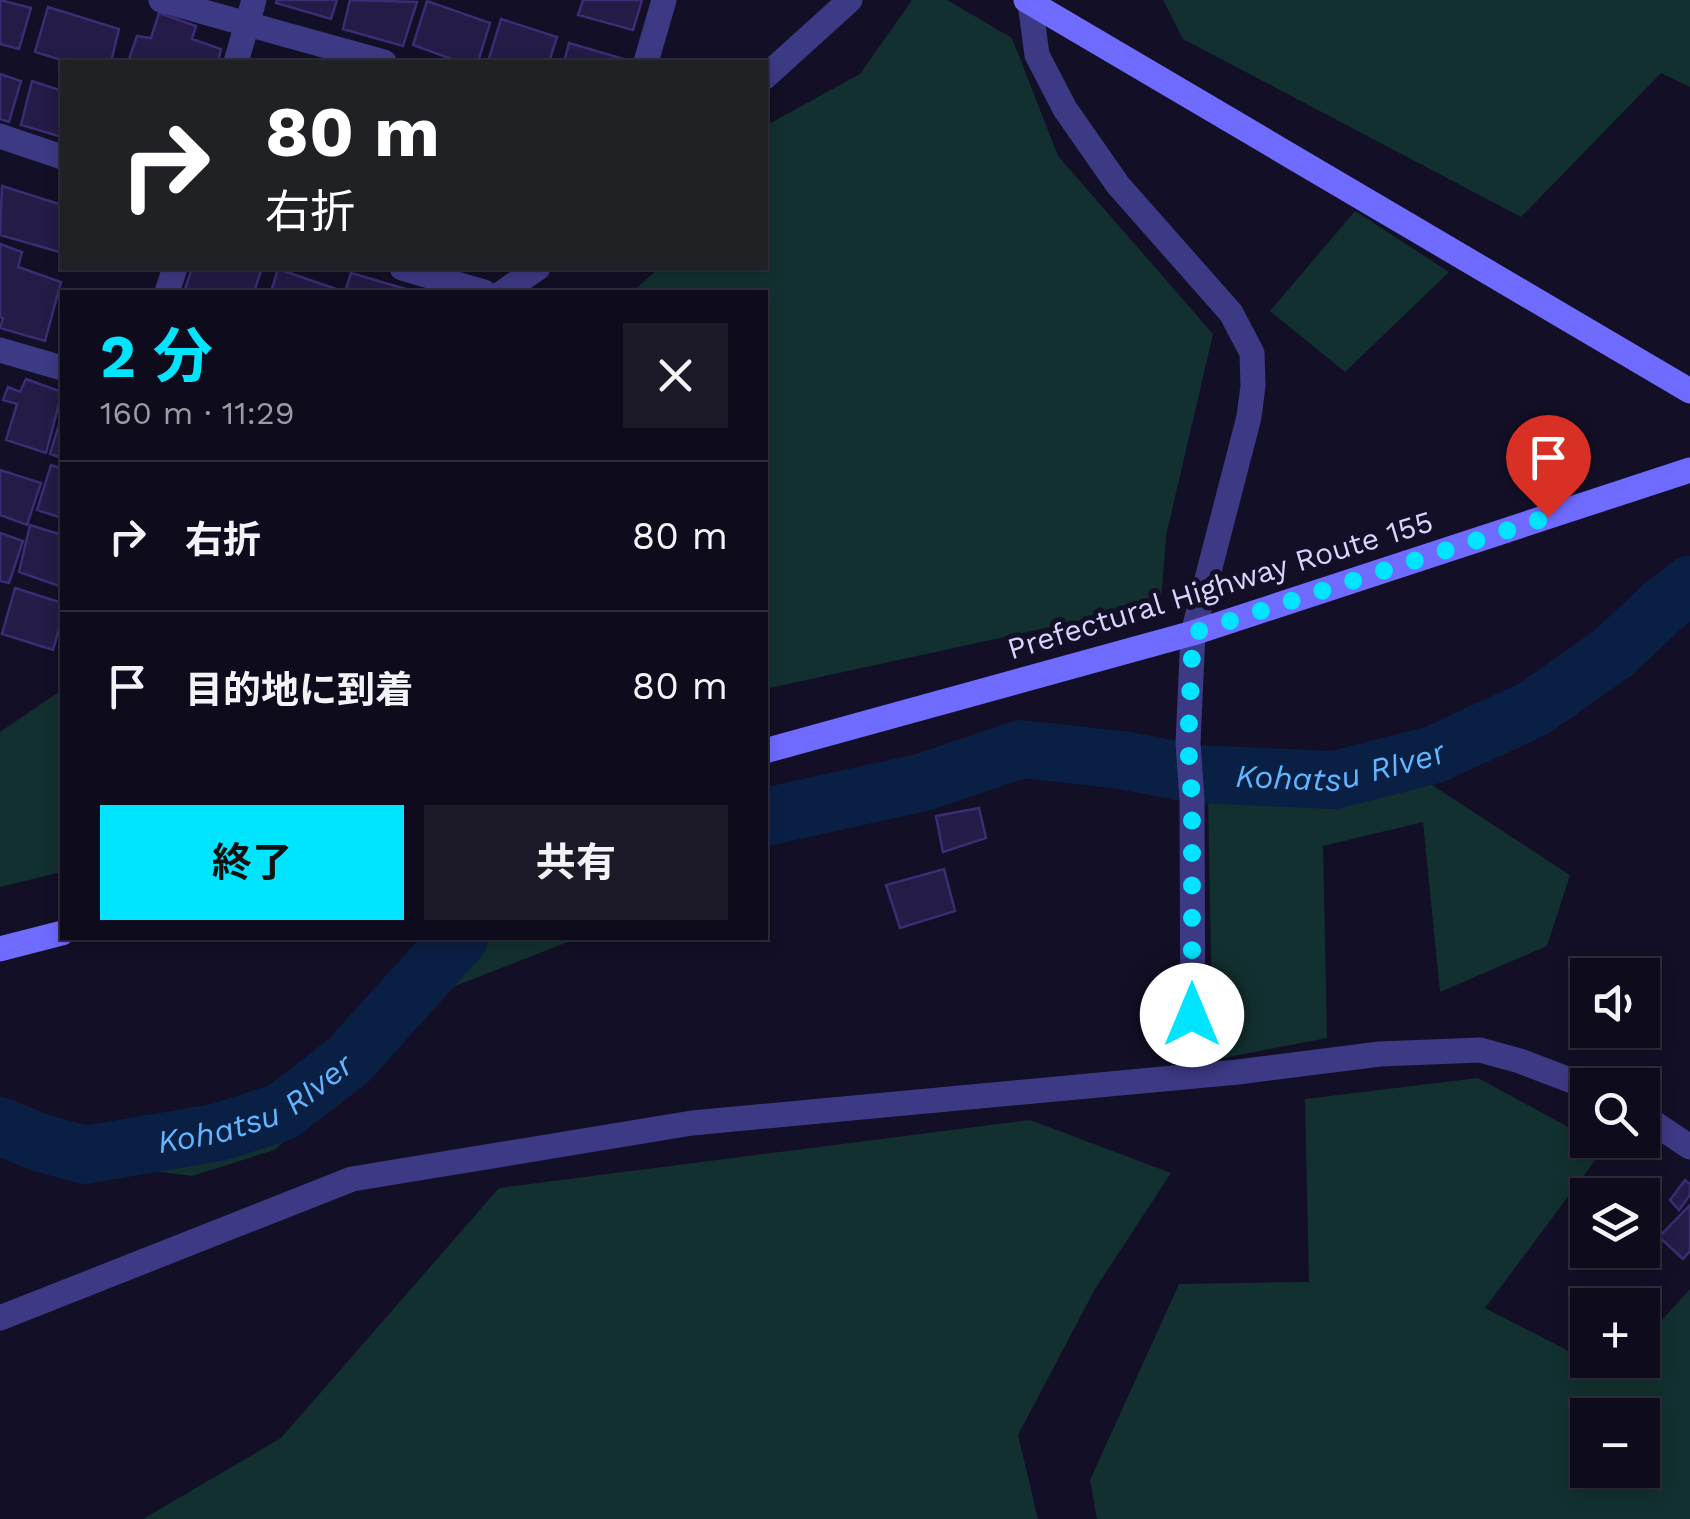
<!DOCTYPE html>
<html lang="ja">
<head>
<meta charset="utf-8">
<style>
  :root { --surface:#0e0b1c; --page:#1c1929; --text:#f1f3f6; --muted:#9b9ba3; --line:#2e2b3b; --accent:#00e5ff }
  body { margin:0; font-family:"Work Sans","Noto Sans JP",sans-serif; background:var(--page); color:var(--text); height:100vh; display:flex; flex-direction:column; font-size:38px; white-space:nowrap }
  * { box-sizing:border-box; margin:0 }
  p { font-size:32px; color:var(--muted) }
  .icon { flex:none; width:55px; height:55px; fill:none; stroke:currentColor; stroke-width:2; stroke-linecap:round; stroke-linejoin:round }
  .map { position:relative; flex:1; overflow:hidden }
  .drawer { position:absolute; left:60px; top:290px; width:708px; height:650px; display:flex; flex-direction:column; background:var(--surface); border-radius:0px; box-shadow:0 5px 15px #0003,0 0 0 2px var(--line) }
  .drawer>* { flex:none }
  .guide { position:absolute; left:60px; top:60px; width:708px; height:210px; border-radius:0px; box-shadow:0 5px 15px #0003,0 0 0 2px var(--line); background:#202124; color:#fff; overflow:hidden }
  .controls { position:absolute; left:1570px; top:958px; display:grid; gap:20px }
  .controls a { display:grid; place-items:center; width:90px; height:90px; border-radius:0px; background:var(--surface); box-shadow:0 5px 15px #0003,0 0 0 2px var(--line); font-size:50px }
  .pin { position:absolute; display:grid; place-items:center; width:85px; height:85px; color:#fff; margin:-102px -42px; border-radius:50% 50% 50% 0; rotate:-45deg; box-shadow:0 0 10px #0007 }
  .pin .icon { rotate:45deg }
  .me { position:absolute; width:110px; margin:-55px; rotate:0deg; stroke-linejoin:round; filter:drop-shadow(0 0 8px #0008) }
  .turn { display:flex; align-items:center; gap:35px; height:210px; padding:0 40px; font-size:45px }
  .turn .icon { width:130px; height:130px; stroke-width:2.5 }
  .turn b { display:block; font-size:70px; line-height:85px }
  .round { display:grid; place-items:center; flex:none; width:105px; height:105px; border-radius:0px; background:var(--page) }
  .summary { display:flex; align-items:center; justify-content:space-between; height:170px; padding:0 40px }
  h1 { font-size:60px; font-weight:700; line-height:75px; color:var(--accent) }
  .action { display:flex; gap:20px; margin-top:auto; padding:20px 40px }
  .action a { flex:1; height:115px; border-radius:0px; background:var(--accent); color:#111; font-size:40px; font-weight:700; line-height:115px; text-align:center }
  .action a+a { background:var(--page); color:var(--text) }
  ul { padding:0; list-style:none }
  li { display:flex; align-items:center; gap:30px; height:150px; padding:0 40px; border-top:2px solid var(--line) }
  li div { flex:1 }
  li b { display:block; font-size:38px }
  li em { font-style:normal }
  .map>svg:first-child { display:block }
  .green { fill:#12302f; fill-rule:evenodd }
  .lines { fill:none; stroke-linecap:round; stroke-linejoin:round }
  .river { stroke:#0a1f44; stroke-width:58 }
  .building { fill:#241b47; stroke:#3b2d73; stroke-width:2.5 }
  .street { stroke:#3d3a85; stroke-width:25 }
  .secondary { stroke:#6f6bff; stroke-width:25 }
  .route { stroke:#00e5ff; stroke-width:18; stroke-dasharray:0 32.4 }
  .labels { text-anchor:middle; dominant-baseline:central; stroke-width:10; stroke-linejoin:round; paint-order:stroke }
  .street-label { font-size:30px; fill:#d9d4ff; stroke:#130f26 }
  .water-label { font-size:32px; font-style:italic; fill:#62b6ff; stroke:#130f26 }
</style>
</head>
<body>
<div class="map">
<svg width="1690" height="1519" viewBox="0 0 1690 1519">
  <rect width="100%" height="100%" fill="#130f26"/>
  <path class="green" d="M912,0H947L1012,38L1058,156L1213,334L1166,536L1161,603L765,689V292H632L659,268H765V126L860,74Z
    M1163,0H1690V87L1661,73L1521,217L1183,39Z
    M1355,211L1449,272L1345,372L1270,311Z
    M62,690V872L0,887V732Z
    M1415,774L1570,875L1547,946L1440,992L1423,822L1323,846L1327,1038L1213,1060L1208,794L1331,795Z
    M432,938H578L440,992L353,1087L274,1150L192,1176L104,1164L109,1122L221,1113L287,1090Z
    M1478,1078L1605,1147L1485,1308L1613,1374L1626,1360H1642L1643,1341L1690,1289V1519H1097L1090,1480L1179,1284L1309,1282L1305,1099ZM1588,1415H1642V1470H1588Z
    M1030,1120L1171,1173L1095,1289L1018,1435L1038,1519H143L281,1438L499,1188Z"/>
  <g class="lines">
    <g class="river">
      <path id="s1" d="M765,817L924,782L1021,749L1122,760L1194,774L1334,780L1433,755L1533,709L1613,653L1663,606L1690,585"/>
      <path id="s2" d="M0,1126L38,1142L85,1155L219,1132L282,1112L348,1061L459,938"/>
    </g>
  </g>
  <path class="building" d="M0,0L31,8L19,49L0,44Z
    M277,0H337L331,19L276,3Z
    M350,0L417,2L403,46L343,29Z
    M583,0H642L633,30L578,15Z
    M427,1L490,23L478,62H460L413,45Z
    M48,7L119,29L111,62H68L35,52Z
    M159,13L196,26L192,39L221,49L218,62H128L137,36L151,38Z
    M501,19L557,37L549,62H488Z
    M569,43L624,59L623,62H564Z
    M0,74L21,81L9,122L0,119Z
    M32,81L62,91V137L21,125Z
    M2,186L62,205V242L59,252L0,235Z
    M0,244L22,252L18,267L61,282L45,341L0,328L3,318L0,317Z
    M192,268H262L254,292H184Z
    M278,269L339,290L338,292H271Z
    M351,273L416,292H345Z
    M26,379L62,392L46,453L6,440L17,404L3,400L8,387L20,392Z
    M61,418H62V458L50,454Z
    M51,465L62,469V518L37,510Z
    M0,470L41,483L27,525L0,515Z
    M30,525L62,535V587L19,572Z
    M0,533L23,541L9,583L0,581Z
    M15,588L62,603V618L53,650L2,634Z
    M979,808L986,838L943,852L936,816Z
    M944,869L955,911L900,928L886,885Z
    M1685,1180L1690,1184V1195L1679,1210L1670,1200Z
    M1690,1205V1251L1683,1259L1659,1237Z"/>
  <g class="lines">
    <path class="street" d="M161,0L384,62
      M1030,3L1037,55L1065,109L1118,185L1231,313L1252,353L1253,386L1249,417L1193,633L1188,743L1192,799L1193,1076
      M236,62L254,0
      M646,62L664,0
      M765,77L850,0
      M0,136L62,157
      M402,268L484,292
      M167,292L175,268
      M503,292L538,268
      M0,350L62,368
      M1642,1115L1690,1147
      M0,1318L352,1179L692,1123L1238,1072L1380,1054L1480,1050L1520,1061L1588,1087"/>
    <path class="secondary" d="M1026,0L1690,391
      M765,751L1193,633L1690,470
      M0,949L62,933"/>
  </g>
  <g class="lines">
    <path class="route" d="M1192,1015V799L1188,744L1193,633L1548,517"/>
  </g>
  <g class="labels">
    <g class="street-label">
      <text transform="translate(1220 585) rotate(-17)">Prefectural Highway Route 155</text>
    </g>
    <g class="water-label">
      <text stroke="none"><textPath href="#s1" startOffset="588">Kohatsu RIver</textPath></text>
      <text stroke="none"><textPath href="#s2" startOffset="270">Kohatsu RIver</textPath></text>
    </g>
  </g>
</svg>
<div class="controls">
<a><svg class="icon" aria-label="sound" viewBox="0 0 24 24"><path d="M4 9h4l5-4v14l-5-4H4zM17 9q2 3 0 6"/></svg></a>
<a><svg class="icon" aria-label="search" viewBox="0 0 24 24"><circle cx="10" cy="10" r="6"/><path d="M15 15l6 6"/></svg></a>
<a><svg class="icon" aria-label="layers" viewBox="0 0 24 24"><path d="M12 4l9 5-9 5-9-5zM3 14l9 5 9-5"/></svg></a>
<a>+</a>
<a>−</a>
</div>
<div class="pin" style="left:1548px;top:517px;background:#d93025"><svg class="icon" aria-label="arrive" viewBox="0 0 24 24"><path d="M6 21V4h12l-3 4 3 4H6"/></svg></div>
<svg class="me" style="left:1192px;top:1015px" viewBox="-20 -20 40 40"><circle r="19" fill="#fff"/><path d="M0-13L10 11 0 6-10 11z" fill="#00e5ff"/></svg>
<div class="guide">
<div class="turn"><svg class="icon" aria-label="right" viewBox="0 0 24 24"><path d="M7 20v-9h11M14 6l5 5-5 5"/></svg><div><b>80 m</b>右折</div></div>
</div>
<section class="drawer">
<div class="summary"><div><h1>2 分</h1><p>160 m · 11:29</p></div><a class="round"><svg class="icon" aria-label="close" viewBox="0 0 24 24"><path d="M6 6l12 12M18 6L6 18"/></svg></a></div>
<ul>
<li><svg class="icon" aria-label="right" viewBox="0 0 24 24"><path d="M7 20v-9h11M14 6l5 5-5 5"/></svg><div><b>右折</b></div><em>80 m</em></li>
<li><svg class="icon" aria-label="arrive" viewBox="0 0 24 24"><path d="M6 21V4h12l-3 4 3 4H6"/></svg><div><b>目的地に到着</b></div><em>80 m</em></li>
</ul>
<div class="action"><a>終了</a><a>共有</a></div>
</section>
</div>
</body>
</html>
